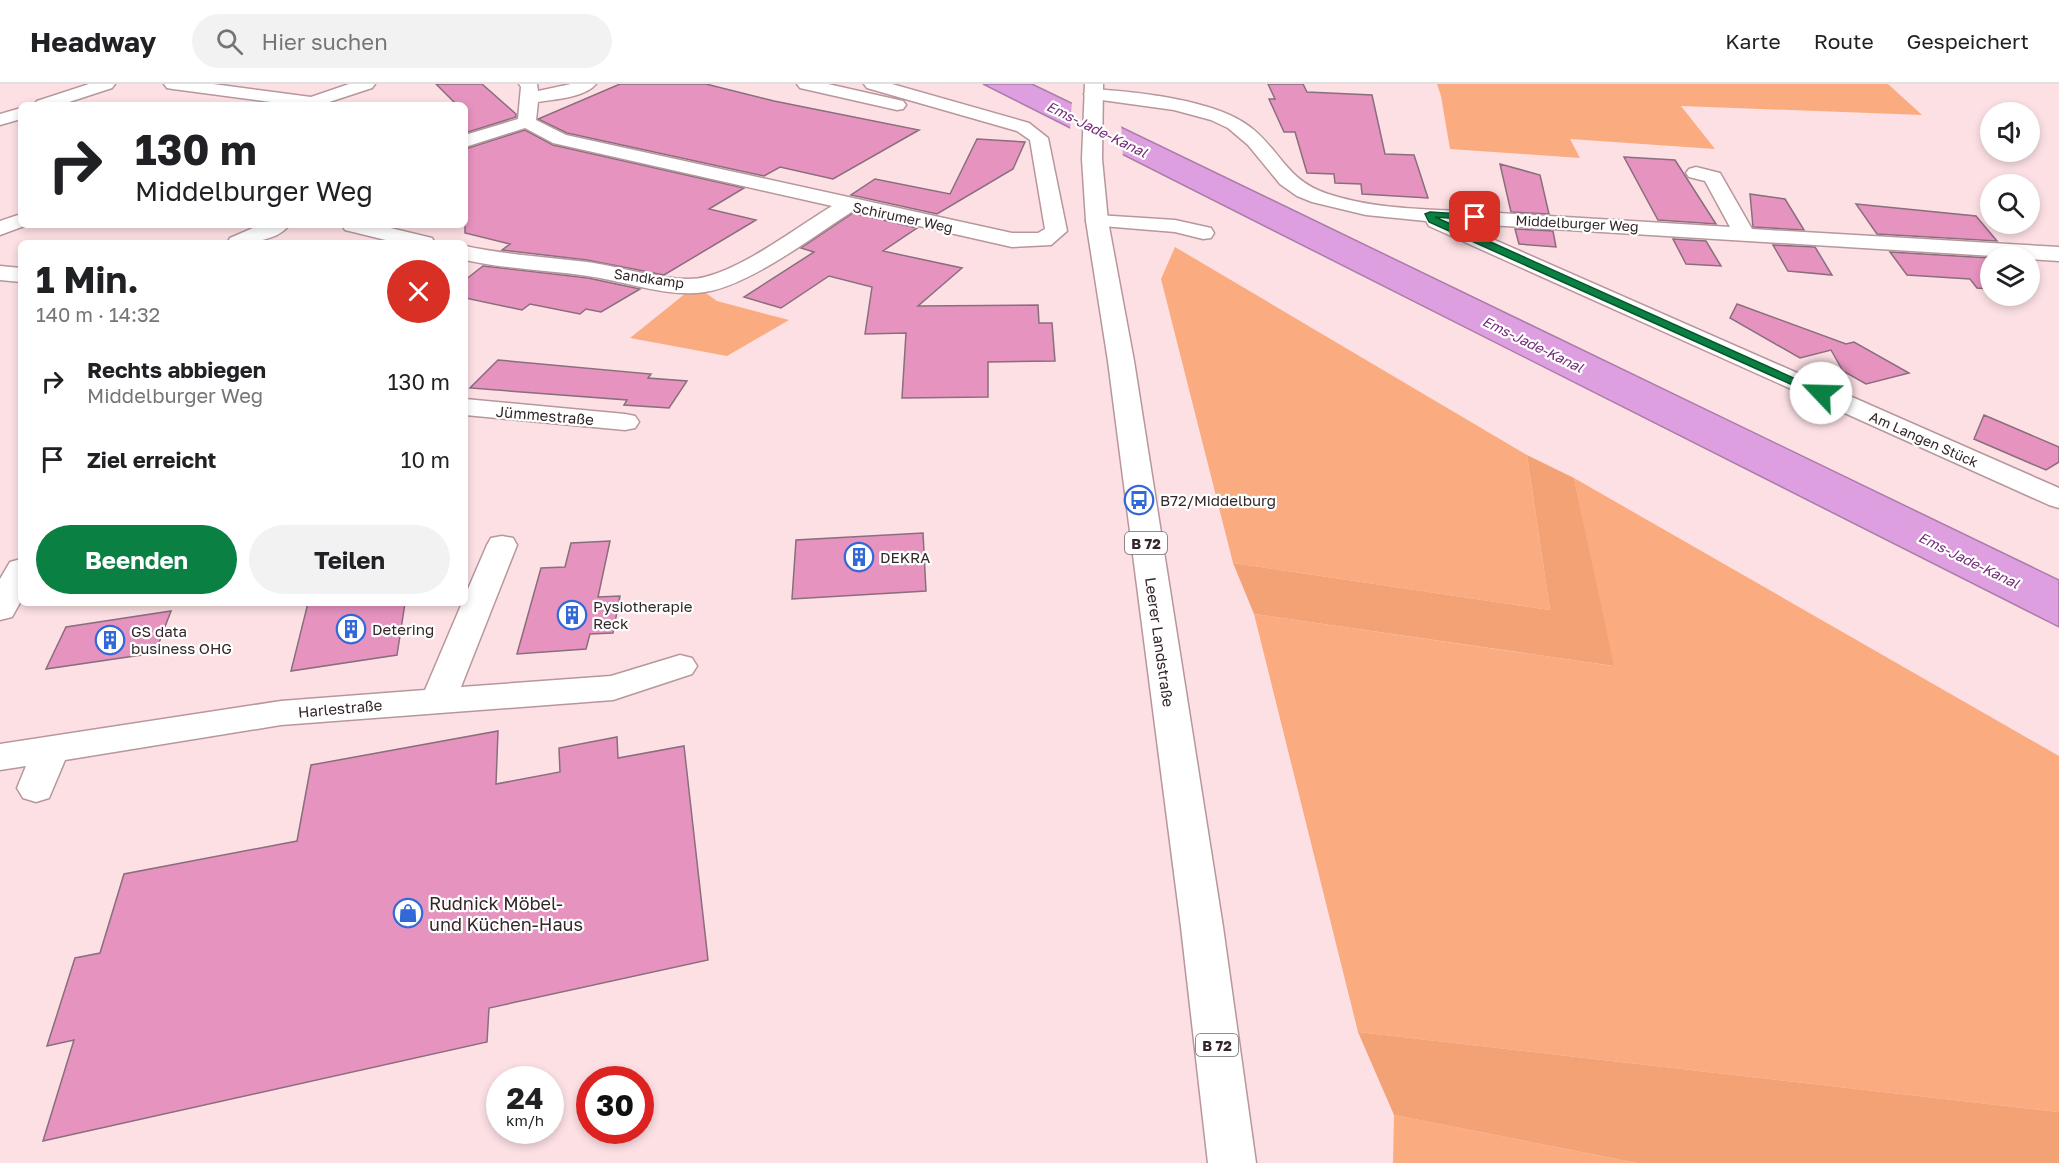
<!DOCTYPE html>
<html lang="de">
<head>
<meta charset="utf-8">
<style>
  :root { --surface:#fff; --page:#f2f2f2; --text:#202124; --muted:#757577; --line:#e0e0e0; --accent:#0b8043 }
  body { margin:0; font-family:"Golos Text",sans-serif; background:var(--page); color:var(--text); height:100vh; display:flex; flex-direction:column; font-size:22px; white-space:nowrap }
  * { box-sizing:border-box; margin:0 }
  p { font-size:20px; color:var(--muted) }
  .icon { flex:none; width:33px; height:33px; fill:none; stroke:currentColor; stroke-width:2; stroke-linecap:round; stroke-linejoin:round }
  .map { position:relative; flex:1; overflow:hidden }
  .panel { position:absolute; left:18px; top:156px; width:450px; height:366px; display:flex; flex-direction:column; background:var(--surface); border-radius:9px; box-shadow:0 3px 9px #0003 }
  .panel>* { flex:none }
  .banner { position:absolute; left:18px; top:18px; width:450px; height:126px; border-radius:9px; box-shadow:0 3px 9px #0003; background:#fff; color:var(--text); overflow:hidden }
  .buttons { position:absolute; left:1980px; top:18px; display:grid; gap:12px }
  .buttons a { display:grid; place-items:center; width:60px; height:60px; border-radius:50%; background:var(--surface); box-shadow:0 3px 9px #0003; font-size:30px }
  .speed { position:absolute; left:486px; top:982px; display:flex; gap:12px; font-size:30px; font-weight:700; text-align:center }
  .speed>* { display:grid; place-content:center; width:78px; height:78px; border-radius:50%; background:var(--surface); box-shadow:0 3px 9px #0003; line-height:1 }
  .speed small { font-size:15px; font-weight:400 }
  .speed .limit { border:9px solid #d22; background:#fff; color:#111 }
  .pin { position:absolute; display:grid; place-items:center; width:51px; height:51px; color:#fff; margin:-26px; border-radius:12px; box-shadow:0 3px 9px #0006 }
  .me { position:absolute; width:66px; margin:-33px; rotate:294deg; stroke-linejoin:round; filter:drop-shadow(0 0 4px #0008) }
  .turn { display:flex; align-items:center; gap:21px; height:126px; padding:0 18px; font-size:27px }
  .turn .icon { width:78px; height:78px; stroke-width:2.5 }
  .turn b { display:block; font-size:42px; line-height:51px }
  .round { display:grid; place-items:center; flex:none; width:63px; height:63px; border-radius:32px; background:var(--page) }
  .overview { display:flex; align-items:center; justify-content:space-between; height:102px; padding:0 18px }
  h1 { font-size:36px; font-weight:700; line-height:45px }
  .primary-button { display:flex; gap:12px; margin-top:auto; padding:12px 18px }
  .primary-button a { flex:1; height:69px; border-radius:36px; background:var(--accent); color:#fff; font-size:24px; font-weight:700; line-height:69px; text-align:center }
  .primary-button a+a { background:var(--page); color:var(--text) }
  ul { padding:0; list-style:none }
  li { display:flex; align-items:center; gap:18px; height:78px; padding:0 18px }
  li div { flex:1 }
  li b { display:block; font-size:22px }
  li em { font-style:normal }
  header { display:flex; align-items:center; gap:36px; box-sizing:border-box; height:84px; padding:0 30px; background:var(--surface); border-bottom:2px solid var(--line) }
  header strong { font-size:28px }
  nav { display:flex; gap:33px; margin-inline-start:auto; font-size:21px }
  .search { width:420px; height:54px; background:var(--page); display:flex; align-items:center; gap:15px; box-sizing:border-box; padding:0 21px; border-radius:33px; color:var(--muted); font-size:22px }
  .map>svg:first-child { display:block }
  .green { fill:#faac80 }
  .forest { fill:#f2a274 }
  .water { fill:#de9fe0; stroke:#ab7ba9; stroke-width:1.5 }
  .pier { fill:#fce0e4 }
  .building { fill:#e693c0; stroke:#896e7c; stroke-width:1.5 }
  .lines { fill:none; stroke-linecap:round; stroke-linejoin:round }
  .minor-casing { stroke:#b7979c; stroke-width:3 }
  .major-casing { stroke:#b7979c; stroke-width:3 }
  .minor { fill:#fff; fill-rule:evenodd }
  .major { fill:#fff; fill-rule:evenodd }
  .route { fill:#0b8043; stroke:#07532c; stroke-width:1.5 }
  .labels { text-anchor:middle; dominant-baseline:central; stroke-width:4.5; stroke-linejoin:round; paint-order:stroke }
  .far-water-label { font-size:14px; font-style:italic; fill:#742b78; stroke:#fff }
  .far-street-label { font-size:14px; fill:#332628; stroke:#fff }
  .shield { fill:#fff; stroke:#706768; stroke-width:1.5 }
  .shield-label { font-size:14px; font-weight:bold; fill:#332628 }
  .street-label { font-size:15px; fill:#332628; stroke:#fff }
  .poi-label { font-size:15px; fill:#332628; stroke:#fff; text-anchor:start }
  .near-poi-label { font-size:18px; fill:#332628; stroke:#fff; text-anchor:start }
</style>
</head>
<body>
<header>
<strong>Headway</strong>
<div class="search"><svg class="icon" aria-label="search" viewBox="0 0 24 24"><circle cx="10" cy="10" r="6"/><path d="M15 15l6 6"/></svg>Hier suchen</div>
<nav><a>Karte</a><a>Route</a><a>Gespeichert</a></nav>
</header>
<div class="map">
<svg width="2059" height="1079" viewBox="0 0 2059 1079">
  <rect width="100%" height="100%" fill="#fce0e4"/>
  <path class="green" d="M1437,0H1888L1922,31L1681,22L1715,65L1570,55L1580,74L1450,65L1441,12Z
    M1175,163L1527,371L1550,526L1233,479L1161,195Z
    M703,207L717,217L789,236L727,272L630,254L686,209Z
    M1574,394L2059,672V1028L1358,948L1254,530L1613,582Z
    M1394,1031L1637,1079H1393Z"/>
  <path class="forest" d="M1527,371L1574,394L1614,582L1254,530L1233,479L1550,526Z
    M1358,948L2059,1028V1079H1637L1394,1031Z"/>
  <path class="water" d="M983,0H1032L2059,496V543Z"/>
  <path class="pier" d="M1072,16L1121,39L1123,74L1070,47Z"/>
  <path class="building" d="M436,0H482L516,30V33L465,49V21H457Z
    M620,0H706L774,17L919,46L833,95L780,83L764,92L567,49L538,35Z
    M1268,0H1303L1307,8L1372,11L1385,70L1414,71L1428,114L1362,110L1361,100L1335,99L1334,90L1307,89L1295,48H1284L1269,15H1275Z
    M525,46L553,61L744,104L709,125L756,136L664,191L587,176L502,166L510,160L465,149V65Z
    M977,55L1025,58L1013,85L937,130L851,111L875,95L950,110Z
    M1624,73L1675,76L1716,140L1658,136Z
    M1500,80L1540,91L1549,130L1511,128Z
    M1750,110L1785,115L1804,146L1753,143Z
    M1856,120L1976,132L1997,157L1877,150Z
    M853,129L917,144L883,167L962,184L918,222L1038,221L1039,239H1052L1055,277L988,278V313L902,314L906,249L865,250L872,203L829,192L781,224L744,213L814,168L801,164Z
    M1515,145L1553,147L1556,163L1519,160Z
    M1673,155L1706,157L1721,182L1686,180Z
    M1773,161L1815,163L1832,191L1788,187Z
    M1890,168L1990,174V205L1977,204L1970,195L1907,191Z
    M483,182L588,194L640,205L601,228L586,225L580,230L530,220L522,226L465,214V196Z
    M1737,220L1846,260L1854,258L1909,289L1866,300L1843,287L1831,266L1800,274L1730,234Z
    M498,276L651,290L648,294L687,297L669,324L624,321L627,316L470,304Z
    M1984,331L2059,363V378L2046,386L1974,355Z
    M923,449L926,507L792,515L796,456Z
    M610,457L598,513L620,512L613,549L590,550L586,565L517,570L541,484L565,483L571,459Z
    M308,519H405L397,571L291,587Z
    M171,527L155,569L46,585L66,543Z
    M498,647L496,700L560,688L559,664L617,653L618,674L684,662L708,876L489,924L487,958L43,1057L74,956L47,962L75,874L100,869L124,790L297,757L311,681Z"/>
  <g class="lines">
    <g class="minor-casing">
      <path id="minor" d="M89,0H115L112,4L60,21H34L37,17Z
        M164,0H213L311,13L349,0H375L372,4L320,21H294L173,5L167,4Z
        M519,0H537L538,7L571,0H596C584,14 554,15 538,18L536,36L566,51L1012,149H1038L1045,145L1030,56L1017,47L867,4L864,0H892L1029,39L1048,54L1067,147L1051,161L1012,163L853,127C814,152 750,201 705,208C667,214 625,197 588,192C546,186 506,185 465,176V162C506,171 546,173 587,178C619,182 676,201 705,193C747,182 794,145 832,122L553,59L525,44L465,63V51L518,35L521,3Z
        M797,0H828L903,17L906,21L903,25L897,26L800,4Z
        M1093,5C1138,8 1220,16 1254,46C1282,70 1288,97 1328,110C1376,126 1431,125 1481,128C1564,133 1647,138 1730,143L1705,97L1689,93L1686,89L1689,85L1696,83L1720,89L1752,145L2059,163V177L2030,175V172H1993L1456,139L2059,404V424L2049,421L1429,142L1426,137L1366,131L1312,118L1297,112L1280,100L1248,61L1228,44L1211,36L1174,26L1087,14L1084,10L1087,6Z
        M21,24V35L0,41V30Z
        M21,130V141H27L0,151V137Z
        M1097,131L1175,136L1211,144L1214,149L1211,154L1203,155L1175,148L1090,141L1086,137L1090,133Z
        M260,141H289C277,158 246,159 227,159L230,154Z
        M342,141H378L432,154L435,159H398L345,146Z
        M0,182L21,184V198L0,196Z
        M465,315L625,330L635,332L639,338L635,344L625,346L465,331Z
        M502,452L513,454L517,461L461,603L611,592L680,571L692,574L697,582L692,590L613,616L281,641L65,676L49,714L36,718L23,714L17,704L26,682L0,686V660L281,617L425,606L462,519H465V512L487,461L491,454Z
        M21,475V517L12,533L0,536V495L10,478Z"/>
    </g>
    <g class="major-casing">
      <path id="major" d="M1085,0H1103L1102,75L1108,137L1134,277L1223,843L1256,1079H1208L1181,843L1108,277L1086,137L1082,75Z"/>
    </g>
    <use href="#minor" class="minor"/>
    <use href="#major" class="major"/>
  </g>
  <path class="route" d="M1430,128L1478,131L1479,133L1475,136L1435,133L1827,309L1825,312H1817L1429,138L1425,130Z"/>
  <defs>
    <g id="bus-ring" transform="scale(1.5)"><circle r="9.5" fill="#fff" stroke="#3269d7" stroke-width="1.5"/><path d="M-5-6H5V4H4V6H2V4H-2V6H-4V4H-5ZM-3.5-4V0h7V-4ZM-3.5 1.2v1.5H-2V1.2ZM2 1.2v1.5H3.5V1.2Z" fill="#3269d7"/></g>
    <g id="building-ring" transform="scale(1.5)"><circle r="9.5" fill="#fff" stroke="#3269d7" stroke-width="1.5"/><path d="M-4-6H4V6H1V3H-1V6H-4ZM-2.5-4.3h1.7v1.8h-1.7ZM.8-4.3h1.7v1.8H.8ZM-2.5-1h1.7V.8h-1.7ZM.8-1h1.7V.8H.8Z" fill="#3269d7"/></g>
    <g id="shop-ring" transform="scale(1.5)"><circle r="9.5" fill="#fff" stroke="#3269d7" stroke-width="1.5"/><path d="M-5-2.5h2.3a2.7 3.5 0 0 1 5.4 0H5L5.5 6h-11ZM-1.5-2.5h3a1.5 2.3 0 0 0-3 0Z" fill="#3269d7"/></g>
  </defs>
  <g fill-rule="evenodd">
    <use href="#bus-ring" x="1139" y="416"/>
    <use href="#building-ring" x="859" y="473"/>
    <use href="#building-ring" x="572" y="531"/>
    <use href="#building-ring" x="351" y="545"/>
    <use href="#building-ring" x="110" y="556"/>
    <use href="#shop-ring" x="408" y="829"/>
  </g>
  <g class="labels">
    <g class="far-water-label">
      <text transform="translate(1097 45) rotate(26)">Ems-Jade-Kanal</text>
      <text transform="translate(1533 260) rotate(26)">Ems-Jade-Kanal</text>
      <text transform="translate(1969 476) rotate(26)">Ems-Jade-Kanal</text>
    </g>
    <g class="far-street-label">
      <text transform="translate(903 133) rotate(12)">Schirumer Weg</text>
      <text transform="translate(1577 139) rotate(3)">Middelburger Weg</text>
      <text transform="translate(649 194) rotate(8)">Sandkamp</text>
      <text transform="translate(1924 355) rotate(24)">Am Langen Stück</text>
    </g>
    <g class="shield">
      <rect x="1125" y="448" width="42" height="22" rx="4.5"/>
      <rect x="1196" y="950" width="42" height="22" rx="4.5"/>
    </g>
    <g class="shield-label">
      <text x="1146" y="459">B 72</text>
      <text x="1217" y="961">B 72</text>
    </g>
    <g class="street-label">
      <text transform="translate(545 331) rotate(5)">Jümmestraße</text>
      <text transform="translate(1160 558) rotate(82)">Leerer Landstraße</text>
      <text transform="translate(340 624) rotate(-5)">Harlestraße</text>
    </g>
    <g class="poi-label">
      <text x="1160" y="416">B72/Middelburg</text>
      <text x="880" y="473">DEKRA</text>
      <text x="593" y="522">Pysiotherapie<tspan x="593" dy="17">Reck</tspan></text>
      <text x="372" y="545">Detering</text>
      <text x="131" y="547">GS data<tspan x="131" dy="17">business OHG</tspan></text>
    </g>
    <g class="near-poi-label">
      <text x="429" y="819">Rudnick Möbel-<tspan x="429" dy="21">und Küchen-Haus</tspan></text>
    </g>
  </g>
</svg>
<div class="buttons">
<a><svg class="icon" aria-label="sound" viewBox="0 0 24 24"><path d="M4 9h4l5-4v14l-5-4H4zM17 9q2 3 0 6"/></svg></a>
<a><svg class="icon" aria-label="search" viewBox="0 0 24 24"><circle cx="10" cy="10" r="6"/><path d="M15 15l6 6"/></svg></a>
<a><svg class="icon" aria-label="layers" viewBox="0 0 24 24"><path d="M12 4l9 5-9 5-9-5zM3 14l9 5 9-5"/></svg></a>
</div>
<div class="speed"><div>24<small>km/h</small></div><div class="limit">30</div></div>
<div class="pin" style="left:1475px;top:133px;background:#d93025"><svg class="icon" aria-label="arrive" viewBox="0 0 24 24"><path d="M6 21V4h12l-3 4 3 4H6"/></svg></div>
<svg class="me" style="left:1821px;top:309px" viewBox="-20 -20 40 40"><circle r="19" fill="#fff"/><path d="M0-13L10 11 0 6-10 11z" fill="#0b8043"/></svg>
<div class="banner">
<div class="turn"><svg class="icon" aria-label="right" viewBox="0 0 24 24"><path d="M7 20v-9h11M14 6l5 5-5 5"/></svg><div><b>130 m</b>Middelburger Weg</div></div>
</div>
<section class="panel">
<div class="overview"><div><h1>1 Min.</h1><p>140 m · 14:32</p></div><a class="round" style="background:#d93025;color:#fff"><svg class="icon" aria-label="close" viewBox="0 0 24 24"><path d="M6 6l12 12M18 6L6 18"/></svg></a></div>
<ul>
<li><svg class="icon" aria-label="right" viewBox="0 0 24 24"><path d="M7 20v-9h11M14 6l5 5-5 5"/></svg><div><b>Rechts abbiegen</b><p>Middelburger Weg</p></div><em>130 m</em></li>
<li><svg class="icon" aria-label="arrive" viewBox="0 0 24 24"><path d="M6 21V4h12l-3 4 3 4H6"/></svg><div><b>Ziel erreicht</b></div><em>10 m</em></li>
</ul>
<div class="primary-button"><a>Beenden</a><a>Teilen</a></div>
</section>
</div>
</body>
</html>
